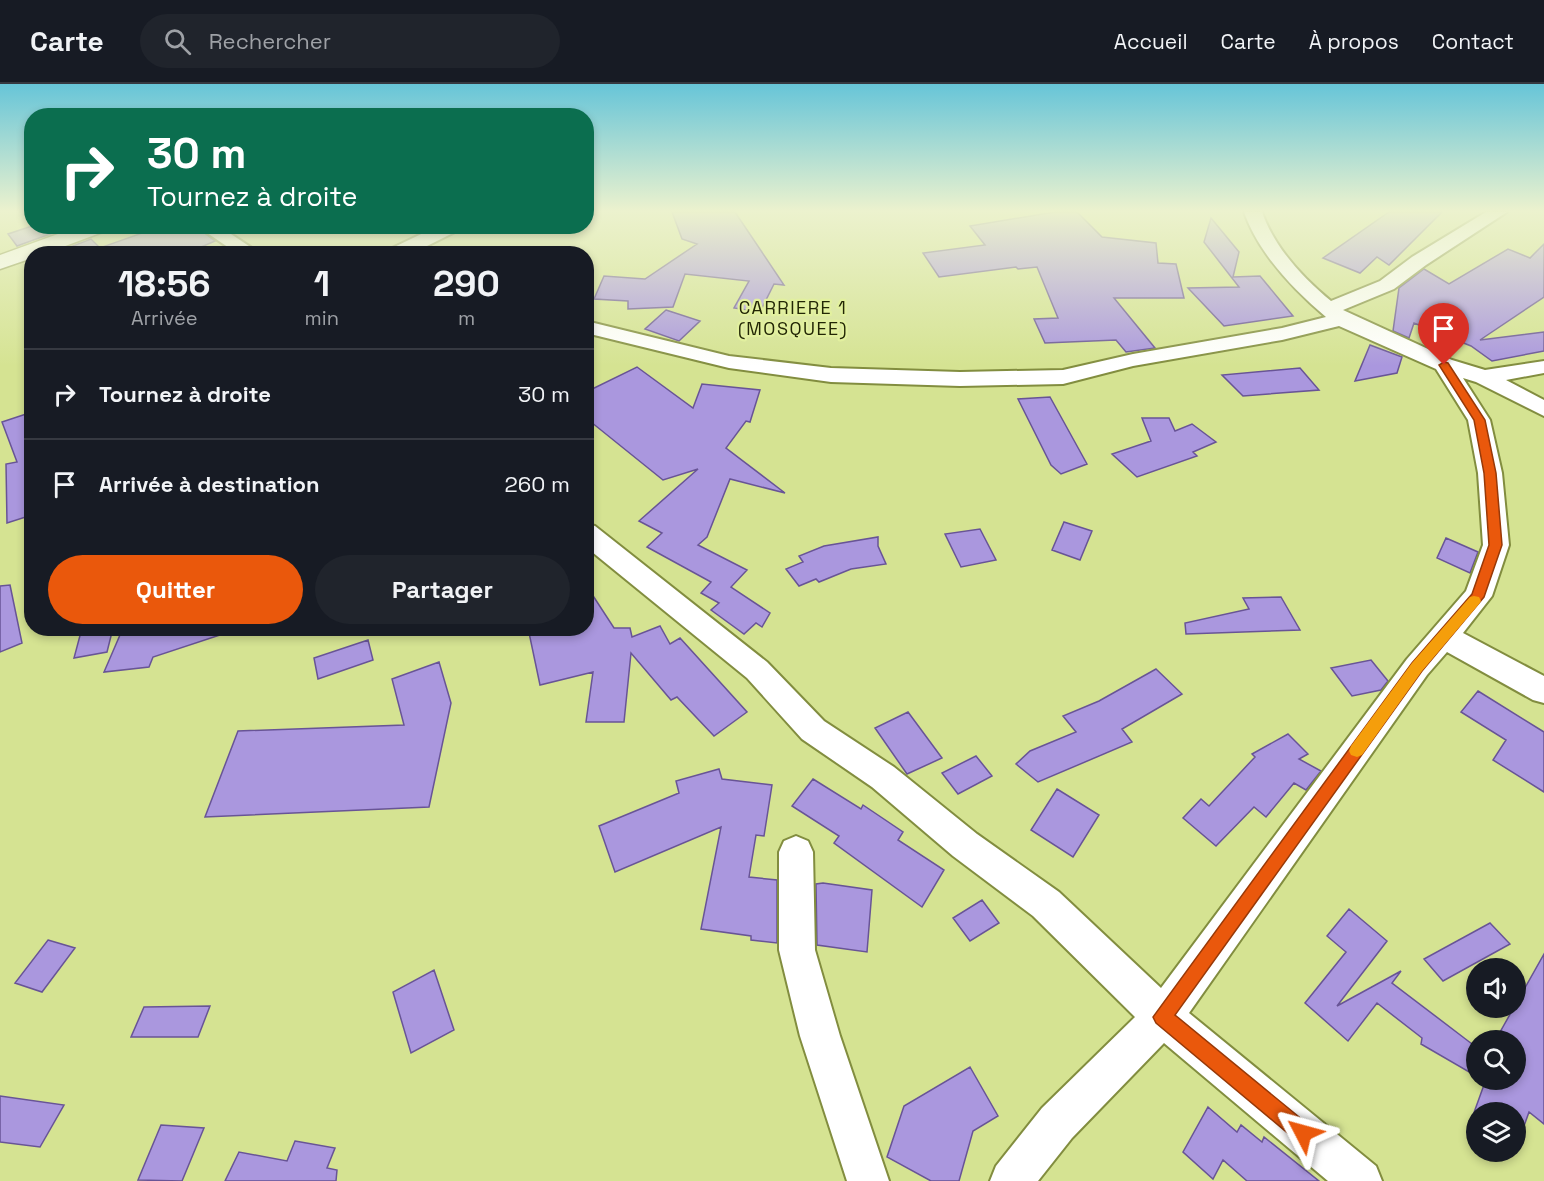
<!DOCTYPE html>
<html lang="fr">
<head>
<meta charset="utf-8">
<style>
  :root { --surface:#171b24; --page:#20242c; --text:#f1f3f6; --muted:#9ea1a6; --line:#363941; --accent:#ea580c }
  body { margin:0; font-family:"Space Grotesk",sans-serif; background:var(--page); color:var(--text); height:100vh; display:flex; flex-direction:column; font-size:22px; white-space:nowrap }
  * { box-sizing:border-box; margin:0 }
  p { font-size:20px; color:var(--muted) }
  .icon { flex:none; width:33px; height:33px; fill:none; stroke:currentColor; stroke-width:2; stroke-linecap:round; stroke-linejoin:round }
  .map { position:relative; flex:1; overflow:hidden }
  .panel { position:absolute; left:24px; top:162px; width:570px; height:390px; display:flex; flex-direction:column; background:var(--surface); border-radius:24px; box-shadow:0 3px 9px #0003 }
  .panel>* { flex:none }
  .hud { position:absolute; left:24px; top:24px; width:570px; height:126px; border-radius:24px; box-shadow:0 3px 9px #0003; background:#0b6e4f; color:#fff; overflow:hidden }
  .tools { position:absolute; left:1466px; top:874px; display:grid; gap:12px }
  .tools a { display:grid; place-items:center; width:60px; height:60px; border-radius:50%; background:var(--surface); box-shadow:0 3px 9px #0003; font-size:30px }
  .pin { position:absolute; display:grid; place-items:center; width:51px; height:51px; color:#fff; margin:-62px -26px; border-radius:50% 50% 50% 0; rotate:-45deg; box-shadow:0 0 6px #0007 }
  .pin .icon { rotate:45deg }
  .me { position:absolute; width:66px; margin:-33px; rotate:309deg; stroke-linejoin:round; filter:drop-shadow(0 0 4px #0008) }
  .turn { display:flex; align-items:center; gap:21px; height:126px; padding:0 24px; font-size:27px }
  .turn .icon { width:78px; height:78px; stroke-width:2.5 }
  .turn b { display:block; font-size:42px; line-height:51px }
  .eta { display:flex; justify-content:space-evenly; align-items:center; height:102px; text-align:center }
  .eta b { font-size:36px; font-weight:800; line-height:42px }
  .action { display:flex; gap:12px; margin-top:auto; padding:12px 24px }
  .action a { flex:1; height:69px; border-radius:36px; background:var(--accent); color:#fff; font-size:24px; font-weight:800; line-height:69px; text-align:center }
  .action a+a { background:var(--page); color:var(--text) }
  ul { padding:0; list-style:none }
  li { display:flex; align-items:center; gap:18px; height:90px; padding:0 24px; border-top:2px solid var(--line) }
  li div { flex:1 }
  li b { display:block; font-size:22px }
  li em { font-style:normal }
  header { display:flex; align-items:center; gap:36px; box-sizing:border-box; height:84px; padding:0 30px; background:var(--surface); border-bottom:2px solid var(--line) }
  header strong { font-size:28px }
  nav { display:flex; gap:33px; margin-inline-start:auto; font-size:21px }
  .search { width:420px; height:54px; background:var(--page); display:flex; align-items:center; gap:15px; box-sizing:border-box; padding:0 21px; border-radius:33px; color:var(--muted); font-size:22px }
  .map>svg:first-child { display:block }
  .building { fill:#aa97de; stroke:#685496; stroke-width:1.5 }
  .lines { fill:none; stroke-linecap:round; stroke-linejoin:round }
  .minor-casing { stroke:#828d3f; stroke-width:4 }
  .highway-casing { stroke:#828d3f; stroke-width:3 }
  .minor { fill:#fff; fill-rule:evenodd }
  .highway { fill:#fff; fill-rule:evenodd }
  .route { fill:#ea580c; stroke:#983908; stroke-width:1.5 }
  .slow { fill:#f59e0b }
  .labels { text-anchor:middle; dominant-baseline:central; stroke-width:4.5; stroke-linejoin:round; paint-order:stroke }
  .far-neighbourhood-label { font-size:18px; letter-spacing:1.5px; fill:#222605; stroke:#e2f09f }
</style>
</head>
<body>
<header>
<strong>Carte</strong>
<div class="search"><svg class="icon" aria-label="search" viewBox="0 0 24 24"><circle cx="10" cy="10" r="6"/><path d="M15 15l6 6"/></svg>Rechercher</div>
<nav><a>Accueil</a><a>Carte</a><a>À propos</a><a>Contact</a></nav>
</header>
<div class="map">
<svg width="1544" height="1097" viewBox="0 0 1544 1097">
  <rect width="100%" height="100%" fill="#d5e392"/>
  <path class="building" d="M672,128H735L784,201L774,200L760,228L734,224L749,197L685,190L673,223L628,225V217L594,215L604,192L645,195L697,160L682,155Z
    M1055,128H1077L1102,153L1156,159L1158,179L1176,180L1184,214H1114L1155,264L1126,268L1116,256L1045,259L1034,235L1058,234L1037,183L1018,185L1016,183L939,193L923,169L985,161L970,142Z
    M1389,128H1442L1389,181L1377,173L1360,189L1323,174Z
    M1211,134L1239,168L1233,193L1260,192L1293,232L1224,242L1188,204L1239,203L1204,158Z
    M32,142H72L17,162L8,150Z
    M162,142H195L215,157L185,170H52L91,155L100,164Z
    M1544,160V213L1480,256L1544,248V267L1492,277L1471,262L1414,239L1409,254L1393,247L1399,204L1424,185L1449,200L1508,165L1530,174Z
    M666,226L700,237L679,257L645,245Z
    M1370,261L1402,273L1397,289L1355,297Z
    M637,283L693,324L702,300L760,306L750,338L746,337L726,364L785,409L730,395L707,453L698,461L747,486L731,503L770,529L762,543L756,539L744,550L711,526L719,519L701,509L711,498L647,463L662,449L639,437L698,385L663,396L586,334V308Z
    M1300,284L1319,306L1243,312L1222,291Z
    M1050,313L1087,380L1061,390L1051,381L1018,315Z
    M32,328V431L7,439L6,380L17,378L2,338Z
    M1142,334H1169L1175,347L1192,340L1216,358L1193,368L1197,372L1137,393L1112,370L1151,357Z
    M1064,438L1092,447L1080,476L1052,466Z
    M980,445L996,476L961,483L945,450Z
    M878,453V462L886,480L851,485L819,498L816,495L799,502L786,485L803,478L799,472L824,462Z
    M1446,454L1478,468L1470,489L1437,474Z
    M10,501L22,559L0,568V502Z
    M586,501L614,544H630L632,553L660,542L670,560L680,554L747,628L714,652L677,613L671,616L631,569L624,638H586L593,588L540,601L528,544H586Z
    M1281,513L1300,546L1186,550L1185,539L1249,525L1243,514Z
    M82,544H113L107,568L74,574Z
    M188,544H222L223,550L153,573L149,583L104,588L120,551Z
    M368,556L373,576L318,595L314,574Z
    M1371,576L1388,597L1381,606L1352,612L1331,584Z
    M439,578L451,619L429,723L205,733L238,647L404,641L392,595Z
    M1156,585L1182,610L1122,645L1132,658L1038,698L1016,680L1030,667L1076,648L1063,632L1099,617Z
    M1478,607L1544,648V708L1493,676L1506,656L1461,628Z
    M908,628L942,674L907,690L875,644Z
    M1288,650L1308,670L1299,675L1321,687L1306,706L1294,699L1266,733L1254,723L1216,762L1183,734L1201,715L1209,722L1255,673L1252,670Z
    M976,672L992,692L958,710L942,689Z
    M719,685L722,695L772,701L764,752L756,751L749,793L777,796V859L751,856V852L701,845L721,743L615,788L599,742L679,709L676,697Z
    M813,695L861,725L863,721L903,748L898,756L944,786L922,823L834,759L839,752L792,722Z
    M1057,705L1099,731L1073,773L1031,746Z
    M823,799L872,806L867,868L817,861L816,800Z
    M982,816L999,839L970,857L953,834Z
    M1349,825L1387,857L1337,922L1401,887L1392,899L1476,963V992L1421,960L1422,954L1377,919L1348,957L1305,919L1346,868L1327,852Z
    M1490,839L1510,860L1443,897L1424,875Z
    M48,856L75,864L42,908L15,899Z
    M1544,870V1040L1529,1028L1515,1067V1029H1476V1055L1467,1048L1485,998L1482,996H1515V957H1495Z
    M434,886L454,946L411,969L393,908Z
    M210,922L198,953H131L144,923Z
    M970,983L998,1032L973,1047L959,1097H931L887,1073L904,1022Z
    M0,1012L64,1021L40,1063L0,1058Z
    M1208,1023L1237,1048L1241,1041L1262,1058L1264,1053L1319,1097H1247L1223,1076L1213,1095L1183,1068Z
    M161,1041L204,1044L182,1097L138,1096Z
    M295,1057L335,1064L327,1084L337,1086L336,1097H225L239,1068L287,1077Z"/>
  <g class="lines">
    <g class="minor-casing">
      <path id="minor" d="M1244,128H1262C1274,163 1303,194 1331,217L1380,197L1412,173L1486,128H1507L1426,181L1394,205L1343,226L1452,276L1485,286L1544,277V289L1506,296L1544,316V332L1476,298L1463,294L1490,336L1502,389L1509,461L1492,512L1463,549L1544,592V619L1533,616L1447,568L1427,591L1189,929L1376,1082L1382,1097H1328L1164,959L1072,1054L1038,1097H990L996,1082L1042,1024L1135,933L1033,832L953,772L872,703L802,655L747,594L586,463V440L595,442L767,578L824,637L894,683L977,750L1059,808L1161,904L1407,575L1466,507L1483,461L1478,389L1468,336L1436,285L1339,242L1282,256L1133,282L1063,300L960,302L831,298L729,284L586,249V237L729,272L831,284L960,288L1063,286L1133,270L1282,244L1326,233C1293,205 1259,170 1244,128Z
        M197,142H219L261,170H238Z
        M438,142H462L459,146L411,170H386L388,166Z
        M796,752L808,757L813,768L815,866L840,952L889,1097H847L800,952L779,866V768L784,757Z"/>
    </g>
    <g class="highway-casing">
      <path id="highway" d="M80,142H111L108,146L44,170H32V174L0,185V171Z"/>
    </g>
    <use href="#minor" class="minor"/>
    <use href="#highway" class="highway"/>
  </g>
  <linearGradient id="sky" x2="0" y2="1"><stop stop-color="#67c5d8"/><stop offset="0.45" stop-color="#ecf2ce"/><stop offset="1" stop-color="#ecf2ce" stop-opacity="0"/></linearGradient>
  <rect width="1544" height="282" fill="url(#sky)"/>
  <path class="route" d="M1444,278L1448,279L1485,336L1496,389L1502,461L1484,513L1422,587L1175,931L1310,1042L1313,1049L1310,1056L1303,1059L1296,1056L1156,939L1153,933L1412,579L1472,510L1489,461L1484,389L1474,336L1439,281Z"/>
  <path class="slow" d="M1474,512L1479,513L1481,517L1479,520L1422,587L1362,671L1357,673L1351,671L1349,667L1351,662L1412,579L1470,513Z"/>
  <g class="labels">
    <g class="far-neighbourhood-label">
      <text x="793" y="223">CARRIERE 1<tspan x="793" dy="21">(MOSQUEE)</tspan></text>
    </g>
  </g>
</svg>
<div class="tools">
<a><svg class="icon" aria-label="sound" viewBox="0 0 24 24"><path d="M4 9h4l5-4v14l-5-4H4zM17 9q2 3 0 6"/></svg></a>
<a><svg class="icon" aria-label="search" viewBox="0 0 24 24"><circle cx="10" cy="10" r="6"/><path d="M15 15l6 6"/></svg></a>
<a><svg class="icon" aria-label="layers" viewBox="0 0 24 24"><path d="M12 4l9 5-9 5-9-5zM3 14l9 5 9-5"/></svg></a>
</div>
<div class="pin" style="left:1444px;top:281px;background:#d93025"><svg class="icon" aria-label="arrive" viewBox="0 0 24 24"><path d="M6 21V4h12l-3 4 3 4H6"/></svg></div>
<svg class="me" style="left:1303px;top:1049px" viewBox="-20 -20 40 40"><path d="M0-17L14 15 0 8-14 15z" fill="#ea580c" stroke="#fff" stroke-width="4"/></svg>
<div class="hud">
<div class="turn"><svg class="icon" aria-label="right" viewBox="0 0 24 24"><path d="M7 20v-9h11M14 6l5 5-5 5"/></svg><div><b>30 m</b>Tournez à droite</div></div>
</div>
<section class="panel">
<div class="eta">
<div><b>18:56</b><p>Arrivée</p></div>
<div><b>1</b><p>min</p></div>
<div><b>290</b><p>m</p></div>
</div>
<ul>
<li><svg class="icon" aria-label="right" viewBox="0 0 24 24"><path d="M7 20v-9h11M14 6l5 5-5 5"/></svg><div><b>Tournez à droite</b></div><em>30 m</em></li>
<li><svg class="icon" aria-label="arrive" viewBox="0 0 24 24"><path d="M6 21V4h12l-3 4 3 4H6"/></svg><div><b>Arrivée à destination</b></div><em>260 m</em></li>
</ul>
<div class="action"><a>Quitter</a><a>Partager</a></div>
</section>
</div>
</body>
</html>
